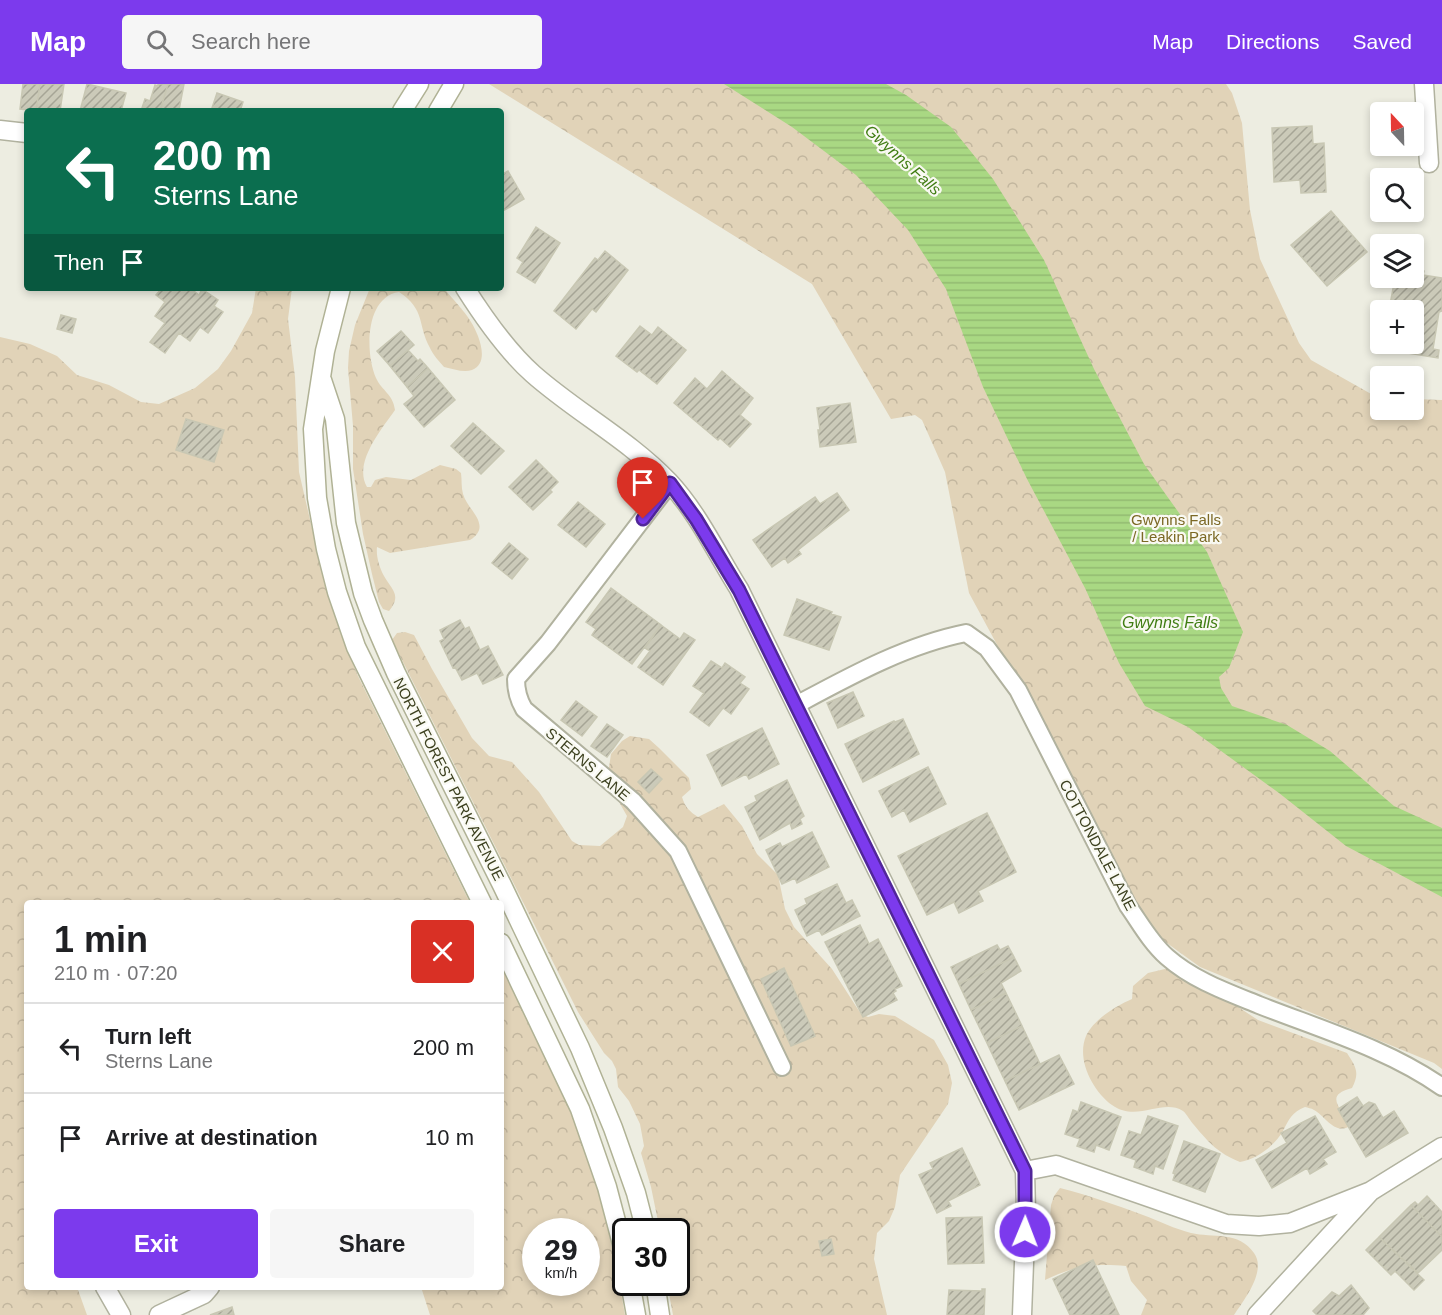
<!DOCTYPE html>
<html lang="en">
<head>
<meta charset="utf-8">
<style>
  :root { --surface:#fff; --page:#f6f6f6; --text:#202124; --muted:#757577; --line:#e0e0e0; --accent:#7c3aed }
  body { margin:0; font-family:Arial,sans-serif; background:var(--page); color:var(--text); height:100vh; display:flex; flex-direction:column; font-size:22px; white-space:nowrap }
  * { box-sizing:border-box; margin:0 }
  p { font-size:20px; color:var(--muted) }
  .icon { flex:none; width:33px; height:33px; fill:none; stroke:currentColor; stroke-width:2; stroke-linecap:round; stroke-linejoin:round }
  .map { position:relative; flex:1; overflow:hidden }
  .panel { position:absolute; left:24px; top:816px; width:480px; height:390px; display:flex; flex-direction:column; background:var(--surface); border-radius:6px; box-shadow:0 3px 9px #0003 }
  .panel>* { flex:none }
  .top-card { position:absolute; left:24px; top:24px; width:480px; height:183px; border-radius:6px; box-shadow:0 3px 9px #0003; background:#0b6e4f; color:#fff; overflow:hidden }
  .needle { width:39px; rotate:338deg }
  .fabs { position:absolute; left:1370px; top:18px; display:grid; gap:12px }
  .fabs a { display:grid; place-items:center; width:54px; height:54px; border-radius:6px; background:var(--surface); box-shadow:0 3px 9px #0003; font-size:30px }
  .speed { position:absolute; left:522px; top:1134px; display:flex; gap:12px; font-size:30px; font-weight:700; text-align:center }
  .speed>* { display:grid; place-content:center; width:78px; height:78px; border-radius:50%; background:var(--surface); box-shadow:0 3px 9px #0003; line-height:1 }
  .speed small { font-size:15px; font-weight:400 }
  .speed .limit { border:3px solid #111; border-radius:9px; background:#fff; color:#111 }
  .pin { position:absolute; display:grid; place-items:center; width:51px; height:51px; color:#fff; margin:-62px -26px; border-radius:50% 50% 50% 0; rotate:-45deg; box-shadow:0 0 6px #0007 }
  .pin .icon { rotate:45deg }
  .me { position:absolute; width:66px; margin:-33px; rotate:1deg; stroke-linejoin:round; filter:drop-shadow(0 0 4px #0008) }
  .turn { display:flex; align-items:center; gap:21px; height:126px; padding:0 30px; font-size:27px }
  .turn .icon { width:78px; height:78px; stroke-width:2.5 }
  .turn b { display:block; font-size:42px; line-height:51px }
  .then { display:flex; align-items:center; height:57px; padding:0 30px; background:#0003; gap:12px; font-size:22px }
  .round { display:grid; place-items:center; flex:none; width:63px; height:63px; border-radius:6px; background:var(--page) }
  .headline { display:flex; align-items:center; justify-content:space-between; height:102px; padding:0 30px }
  h1 { font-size:36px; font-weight:700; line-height:45px }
  .button { display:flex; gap:12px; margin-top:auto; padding:12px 30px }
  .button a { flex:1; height:69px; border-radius:6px; background:var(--accent); color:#fff; font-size:24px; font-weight:700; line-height:69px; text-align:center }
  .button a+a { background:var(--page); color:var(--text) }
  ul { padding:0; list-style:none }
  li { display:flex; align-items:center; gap:18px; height:90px; padding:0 30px; border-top:2px solid var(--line) }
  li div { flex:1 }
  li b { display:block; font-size:22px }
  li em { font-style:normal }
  header { display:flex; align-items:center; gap:36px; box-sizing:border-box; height:84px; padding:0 30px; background:var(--accent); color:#fff }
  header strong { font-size:28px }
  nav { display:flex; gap:33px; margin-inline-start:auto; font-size:21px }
  .search { width:420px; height:54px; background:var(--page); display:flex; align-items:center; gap:15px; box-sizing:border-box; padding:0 21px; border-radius:6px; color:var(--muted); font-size:22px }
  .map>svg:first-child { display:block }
  .forest { fill:url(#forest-crowns); fill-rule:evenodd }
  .water { fill:url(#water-rules) }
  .building { fill:url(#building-hatch); stroke:#c8c7b3; stroke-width:1.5 }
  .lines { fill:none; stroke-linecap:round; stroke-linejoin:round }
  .lane-casing { stroke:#b1b29f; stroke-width:20 }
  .street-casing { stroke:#b1b29f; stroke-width:21 }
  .secondary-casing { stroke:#b0b295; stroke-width:21 }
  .lane { stroke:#fff; stroke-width:16 }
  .street { stroke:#fff; stroke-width:18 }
  .secondary { stroke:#fff; stroke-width:18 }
  .route-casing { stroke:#51269a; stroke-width:15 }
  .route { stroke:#7c3aed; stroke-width:10 }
  .labels { text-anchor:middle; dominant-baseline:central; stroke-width:4.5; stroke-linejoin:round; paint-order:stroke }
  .park-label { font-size:15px; fill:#7c6925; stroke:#f9f9f2 }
  .street-label { font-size:15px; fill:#3c401f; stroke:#f9f9f2 }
  .water-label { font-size:16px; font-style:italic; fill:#407d13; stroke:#f9f9f2 }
</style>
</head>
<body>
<header>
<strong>Map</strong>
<div class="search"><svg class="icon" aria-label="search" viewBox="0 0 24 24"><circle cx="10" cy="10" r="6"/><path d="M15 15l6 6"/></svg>Search here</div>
<nav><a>Map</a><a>Directions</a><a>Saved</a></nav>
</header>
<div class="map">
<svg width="1442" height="1231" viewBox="0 0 1442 1231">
  <defs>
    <pattern id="forest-crowns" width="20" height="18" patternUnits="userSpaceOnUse" patternTransform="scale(1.5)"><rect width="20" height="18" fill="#e1d3b8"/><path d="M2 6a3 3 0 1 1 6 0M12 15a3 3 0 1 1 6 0" fill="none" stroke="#c2b69e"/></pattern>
    <pattern id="water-rules" width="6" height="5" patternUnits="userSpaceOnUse" patternTransform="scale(1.5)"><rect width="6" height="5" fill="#a9d883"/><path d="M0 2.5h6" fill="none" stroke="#92ba71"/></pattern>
    <pattern id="building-hatch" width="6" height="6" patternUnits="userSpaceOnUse" patternTransform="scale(1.5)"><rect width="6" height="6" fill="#cbcab9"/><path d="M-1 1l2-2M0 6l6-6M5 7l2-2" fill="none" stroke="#a6a596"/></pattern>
  </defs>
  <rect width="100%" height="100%" fill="#edede1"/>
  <path class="forest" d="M489,0H1226L1232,9L1242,39L1250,126L1260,175L1299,259L1311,276L1380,315V326H1413V315L1442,316V985L1434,979L1200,883L1153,849L969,509L945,388L922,336L915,331L891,335L812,200Z
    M256,204H292L288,235L295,293L299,388L326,505L343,556L358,592L470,819H27V1203H77L87,1231H0V253L30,260L57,272L77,291L109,301L141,318L159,320L195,304L218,285L231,267L252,229Z
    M370,204H444C453,216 464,226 471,238C478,249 491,279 472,286C464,289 453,285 444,283C439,277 433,271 430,264C417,240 426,226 399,208C365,213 365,269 376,294C382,307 393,310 395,326C381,346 353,379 367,403H371L375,396L386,393L411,396L440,381L456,385L461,389C462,396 461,403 463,410C468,427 493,441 470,456L390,469L377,463C376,472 379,483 384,492C392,506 402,511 389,527L383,525L379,518L372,490L363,450L353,385V342L348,284L349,267L355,241Z
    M405,548L414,551L432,585L472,654L489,672L512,678L539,708L572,757L579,761L600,762L623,743L627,732L607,697L611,670L622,657L630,652L649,655L659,664L689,694L691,705L682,713C685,723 690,728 698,733L724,720L742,742L757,770L778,791L785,825L794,843L832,885L861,930L868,933L879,930L895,932L934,956L948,981L952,999L948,1020L900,1091L895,1123L889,1137L877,1149L874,1175L887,1231H673L667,1199L676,1198V1148L660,1147L651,1103L641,1069L644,1062L640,1040L629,1017L618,1003L616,985L612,977L604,969L578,928L392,556L397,549Z
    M501,883C526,934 553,984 574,1036C599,1099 614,1164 625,1231H430L421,1203H501ZM536,1148H586V1198H536Z
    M1165,885H1180L1258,936L1347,969C1356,983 1360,989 1352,1004C1321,1012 1345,1025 1348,1043C1334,1050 1325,1032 1314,1026C1311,1024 1308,1024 1305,1023C1292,1028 1289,1035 1283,1047C1274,1062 1257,1075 1240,1078C1218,1069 1209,1059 1194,1041C1190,1037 1187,1030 1183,1027C1162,1014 1137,1039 1112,1021C1093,1007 1076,976 1086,952C1094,935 1116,922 1132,915L1133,902L1148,889Z
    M1060,1104C1088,1111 1116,1121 1143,1131C1159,1137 1175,1145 1191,1149C1213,1154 1239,1147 1254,1169C1267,1187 1244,1216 1234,1231H1141L1147,1216L1131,1197L1126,1182C1094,1179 1074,1182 1045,1196L1051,1121L1054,1112Z"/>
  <path class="water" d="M724,0H886L906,11L951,43L993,95L1044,176L1094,285L1144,380L1207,468L1243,548L1229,584L1219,593L1221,604L1232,622L1287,641L1330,667L1394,722L1442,744V813L1346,762L1279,709L1188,643L1145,622L1119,579L1085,504L1027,395L983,303L946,205L908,146L856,91L792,43Z"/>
  <path class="building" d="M23,0H40L36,27L20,25Z
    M40,0H64L60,27H36Z
    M87,0L126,9L121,27H80Z
    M158,0H168L160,27H141L145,15L150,17L155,1L158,2Z
    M168,0H184L179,26L182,27H160Z
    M217,9L243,18L240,27H211Z
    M1312,42L1313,60L1324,59L1326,108L1301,109L1300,96L1274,98L1272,44Z
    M508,87L524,115L501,128V91Z
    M1331,127L1367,168L1327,202L1291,161Z
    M536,143L560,159L535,199L517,188L523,178L517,174Z
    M605,167L628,186L596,228L592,225L576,245L554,227L595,174L598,176Z
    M1413,185L1424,187L1423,191L1442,194V227L1439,228L1433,265L1439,266L1438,274L1382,265L1383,260H1413V226H1389L1395,194H1413Z
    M162,204H190L199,211L202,205L218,216L214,222L223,228L208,249L200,243L190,257L179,249L165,269L150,258L165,239L155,232L165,218L156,211Z
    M61,231L76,235L72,249L57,245Z
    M640,242L652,251L658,243L686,266L657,300L639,286L637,288L616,272Z
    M401,247L414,261L390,282L377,267Z
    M408,266L418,277L420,275L428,284L407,303L390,282Z
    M428,284L455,316L424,343L404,320L414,312L407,303Z
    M722,287L753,314L740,331L751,340L730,363L720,354L718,356L674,319L695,294L707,305Z
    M850,319L856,358L820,363L818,346H820L817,324Z
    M186,335L224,346L214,378L176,366Z
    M473,339L504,367L481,390L451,362Z
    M536,376L558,398L550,406L552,408L533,426L509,403Z
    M837,409L849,426L798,466L801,470L788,479L785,474L772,483L753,456L815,413L820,420Z
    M578,418L605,440L586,463L558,441Z
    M509,459L528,475L512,495L492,479Z
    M611,504L661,541L632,580L592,551L596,545L586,538Z
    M797,515L832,528L831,530L841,533L829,566L784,551Z
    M460,536L465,545L469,543L480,566L488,562L503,591L483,600L477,589L462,596L455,583L453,584L440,557L444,555L440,546Z
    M661,541L680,555L684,549L695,556L663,601L638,583L650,567L645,564Z
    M711,577L722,584L725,579L745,593L740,599L749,605L731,630L723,624L709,642L690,628L704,609L693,602Z
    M853,608L864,632L838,644L827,619Z
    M576,617L597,633L582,652L561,636Z
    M903,635L919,670L863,698L845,660L894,637L895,638Z
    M607,640L623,651L607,673L591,662Z
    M762,644L779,680L749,695L746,690L722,702L707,671Z
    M928,683L946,720L910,738L904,726L892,733L879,707Z
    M651,685L662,695L649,709L638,698Z
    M787,696L804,732L800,735L802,740L792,745L790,739L760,756L745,723L757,717L755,712Z
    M987,729L1016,788L978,807L983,817L959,829L954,818L927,831L898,772Z
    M812,748L829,783L797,799L795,794L782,800L766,766L780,759L782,763Z
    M837,800L846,819L852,816L860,832L822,851L819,846L807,852L795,826L807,820L805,815Z
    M860,841L869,860L878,855L902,902L895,905L896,907L893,909L897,916L863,933L825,858Z
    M997,861L1000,866L1008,862L1014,873L959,900L951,883Z
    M1014,873L1021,887L1001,899L1006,909L971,926L959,900Z
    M784,884L815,952L791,962L761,895Z
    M1006,909L1022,942L987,959L971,926Z
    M1022,942L1040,980L1005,997L987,959Z
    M1059,971L1074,1000L1019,1026L1005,997Z
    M1357,1013L1363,1022L1369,1018L1375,1020L1383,1034L1394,1027L1408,1049L1366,1073L1338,1025Z
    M1081,1018L1121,1033L1109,1066L1096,1061L1094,1068L1077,1062L1080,1055L1065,1050L1073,1026L1078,1028Z
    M1148,1032L1178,1042L1163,1085L1155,1082L1153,1090L1134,1083L1136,1076L1121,1071L1129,1047L1141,1051Z
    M1315,1032L1336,1068L1323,1075L1327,1080L1310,1090L1307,1084L1272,1104L1256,1076L1287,1059L1281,1049Z
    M1184,1057L1220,1070L1205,1108L1173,1096L1175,1090L1173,1089Z
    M962,1064L980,1101L948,1117L951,1122L937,1129L919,1091L933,1085L930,1079Z
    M1427,1112L1442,1128V1153L1411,1121L1415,1118L1418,1121Z
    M1411,1121L1442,1153V1166L1418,1189L1379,1153Z
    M982,1133L984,1179L948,1180L946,1134Z
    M1379,1153L1424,1196L1414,1206L1395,1187L1391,1191L1366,1166Z
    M831,1155L834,1170L822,1172L819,1157Z
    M1093,1176L1119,1231H1070L1053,1195Z
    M1351,1201L1369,1224L1363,1231H1317L1313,1227L1332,1208L1339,1212Z
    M982,1205H985L984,1231H947L949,1206L982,1207Z
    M232,1223L234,1231H210Z"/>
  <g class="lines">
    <g class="lane-casing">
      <path id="lane" d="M670,399L548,559L516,595C516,607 518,615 524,625L633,717L678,767L782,983
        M796,621C850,592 906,561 966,549L987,564L1018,606L1128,822C1140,839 1151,859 1167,873C1193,896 1227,908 1259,921C1320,945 1388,965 1442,1003"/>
    </g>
    <g class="street-casing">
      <path id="street" d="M1424,0L1429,79
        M0,46L27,49
        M465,204C484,234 506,266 533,290C576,328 629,356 669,398C698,429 717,470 739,505L1025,1087L1026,1127L1022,1231
        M1025,1087L1056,1081L1226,1140L1259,1142L1290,1139L1371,1107
        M105,1203L121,1231
        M159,1231L204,1210L210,1203
        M1257,1231L1371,1107L1442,1063"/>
    </g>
    <g class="secondary-casing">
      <path id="secondary" d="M402,27L419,0
        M438,27L454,0
        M341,204L325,267L313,345L317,414L326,465L337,508L356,563L482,819
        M322,296L335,335L346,439L363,509L373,536L396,589L502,801L580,964L613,1044L636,1109L646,1148
        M501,859L580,1025L607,1103L626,1175
        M630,1198L636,1231
        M655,1198L660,1231"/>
    </g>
    <use href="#lane" class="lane"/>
    <use href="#street" class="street"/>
    <use href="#secondary" class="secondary"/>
  </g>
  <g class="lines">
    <g class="route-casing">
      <path id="route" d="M643,435L670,399L696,435L739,506L1025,1087V1148"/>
    </g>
    <use href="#route" class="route"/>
  </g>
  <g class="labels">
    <g class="park-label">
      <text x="1176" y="435">Gwynns Falls<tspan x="1176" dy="17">/ Leakin Park</tspan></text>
    </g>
    <g class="street-label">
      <text transform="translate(588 680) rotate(40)">STERNS LANE</text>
      <text transform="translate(449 695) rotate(63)">NORTH FOREST PARK AVENUE</text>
      <text transform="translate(1098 761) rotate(62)">COTTONDALE LANE</text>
    </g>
    <g class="water-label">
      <text transform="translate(903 76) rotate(42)">Gwynns Falls</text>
      <text x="1170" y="538">Gwynns Falls</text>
    </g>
  </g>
</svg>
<div class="fabs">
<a><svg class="needle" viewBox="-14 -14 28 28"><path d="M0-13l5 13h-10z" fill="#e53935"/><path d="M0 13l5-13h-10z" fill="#757577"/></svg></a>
<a><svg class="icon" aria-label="search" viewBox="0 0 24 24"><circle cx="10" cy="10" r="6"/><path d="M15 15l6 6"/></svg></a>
<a><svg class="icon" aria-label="layers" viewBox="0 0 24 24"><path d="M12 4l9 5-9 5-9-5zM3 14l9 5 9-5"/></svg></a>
<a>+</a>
<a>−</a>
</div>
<div class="speed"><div>29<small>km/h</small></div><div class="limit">30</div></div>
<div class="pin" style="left:643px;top:435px;background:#d93025"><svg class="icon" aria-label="arrive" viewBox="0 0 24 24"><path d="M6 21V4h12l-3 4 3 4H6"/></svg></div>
<svg class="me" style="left:1025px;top:1148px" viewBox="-20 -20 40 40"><circle r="17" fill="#7c3aed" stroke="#fff" stroke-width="3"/><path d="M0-11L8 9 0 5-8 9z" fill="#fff"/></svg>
<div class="top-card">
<div class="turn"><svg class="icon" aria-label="left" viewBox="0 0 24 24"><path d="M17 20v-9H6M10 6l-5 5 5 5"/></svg><div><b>200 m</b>Sterns Lane</div></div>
<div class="then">Then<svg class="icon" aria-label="arrive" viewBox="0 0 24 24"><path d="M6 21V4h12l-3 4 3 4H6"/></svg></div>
</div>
<section class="panel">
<div class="headline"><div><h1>1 min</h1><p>210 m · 07:20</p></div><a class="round" style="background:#d93025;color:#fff"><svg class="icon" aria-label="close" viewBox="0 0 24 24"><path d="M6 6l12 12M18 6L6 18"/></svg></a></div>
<ul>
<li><svg class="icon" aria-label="left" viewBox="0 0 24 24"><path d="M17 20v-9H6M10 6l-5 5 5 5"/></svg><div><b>Turn left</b><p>Sterns Lane</p></div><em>200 m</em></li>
<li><svg class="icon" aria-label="arrive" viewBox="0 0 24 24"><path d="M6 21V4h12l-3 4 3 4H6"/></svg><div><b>Arrive at destination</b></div><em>10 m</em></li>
</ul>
<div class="button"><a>Exit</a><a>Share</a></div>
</section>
</div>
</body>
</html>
